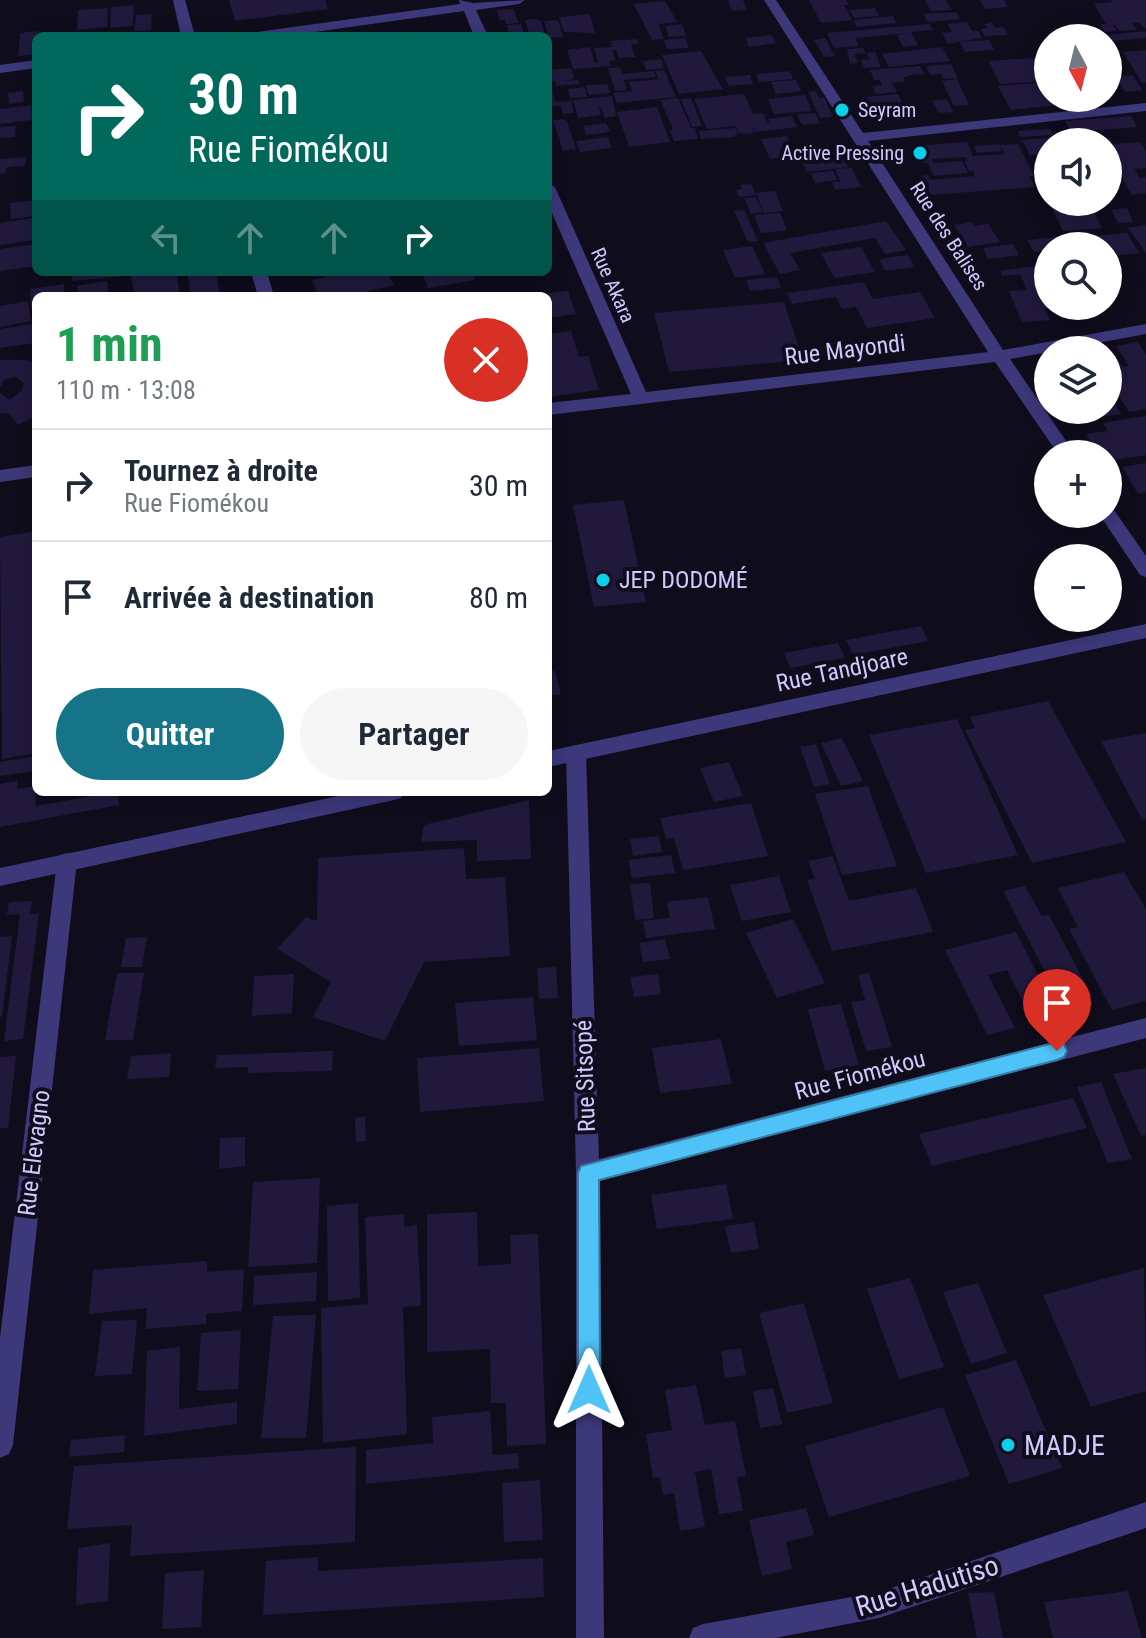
<!DOCTYPE html>
<html lang="fr">
<head>
<meta charset="utf-8">
<style>
  :root { --surface:#fff; --page:#f6f6f7; --text:#1f2937; --muted:#747a83; --line:#e0e1e3; --accent:#157488 }
  body { margin:0; font-family:"Roboto Condensed",sans-serif; background:var(--page); color:var(--text); height:100vh; display:flex; flex-direction:column; font-size:30px; white-space:nowrap }
  * { box-sizing:border-box; margin:0 }
  p { font-size:26px; color:var(--muted) }
  .icon { flex:none; width:44px; height:44px; fill:none; stroke:currentColor; stroke-width:2; stroke-linecap:round; stroke-linejoin:round }
  .map { position:relative; flex:1; overflow:hidden }
  .details { position:absolute; left:32px; top:292px; width:520px; height:504px; display:flex; flex-direction:column; background:var(--surface); border-radius:12px; box-shadow:0 4px 20px #0003 }
  .details>* { flex:none }
  .banner { position:absolute; left:32px; top:32px; width:520px; height:244px; border-radius:12px; box-shadow:0 4px 20px #0003; background:#00695c; color:#fff; overflow:hidden }
  .needle { width:52px; rotate:173deg }
  .tools { position:absolute; left:1034px; top:24px; display:grid; gap:16px }
  .tools a { display:grid; place-items:center; width:88px; height:88px; border-radius:50%; background:var(--surface); box-shadow:0 4px 20px #0003; font-size:40px }
  .pin { position:absolute; display:grid; place-items:center; width:68px; height:68px; color:#fff; margin:-82px -34px; border-radius:50% 50% 50% 0; rotate:-45deg; box-shadow:0 0 8px #0007 }
  .pin .icon { rotate:45deg }
  .me { position:absolute; width:88px; margin:-44px; rotate:0deg; stroke-linejoin:round; filter:drop-shadow(0 0 6px #0008) }
  .turn { display:flex; align-items:center; gap:28px; height:168px; padding:0 24px; font-size:36px }
  .turn .icon { width:104px; height:104px; stroke-width:2.5 }
  .turn b { display:block; font-size:56px; line-height:68px }
  .lanes { display:flex; align-items:center; height:76px; padding:0 24px; background:#0003; justify-content:center; gap:40px; direction:ltr }
  .lanes .off { opacity:.35 }
  .round { display:grid; place-items:center; flex:none; width:84px; height:84px; border-radius:42px; background:var(--page) }
  .summary { display:flex; align-items:center; justify-content:space-between; height:136px; padding:0 24px }
  h1 { font-size:48px; font-weight:700; line-height:60px; color:#1e9e55 }
  .action { display:flex; gap:16px; margin-top:auto; padding:16px 24px }
  .action a { flex:1; height:92px; border-radius:48px; background:var(--accent); color:#fff; font-size:32px; font-weight:700; line-height:92px; text-align:center }
  .action a+a { background:var(--page); color:var(--text) }
  ul { padding:0; list-style:none }
  li { display:flex; align-items:center; gap:24px; height:112px; padding:0 24px; border-top:2px solid var(--line) }
  li div { flex:1 }
  li b { display:block; font-size:30px }
  li em { font-style:normal }
  .map>svg:first-child { display:block }
  .building { fill:#21193c }
  .lines { fill:none; stroke-linecap:round; stroke-linejoin:round }
  .minor { fill:#3c387a; fill-rule:evenodd }
  .tertiary { fill:#3c387a; fill-rule:evenodd }
  .route { fill:#4fc3f7; stroke:#337fa1; stroke-width:2 }
  .poi-dot { fill:#08cfea; stroke:#0f0c1c; stroke-width:3 }
  .labels { text-anchor:middle; dominant-baseline:central; stroke-width:8; stroke-linejoin:round; paint-order:stroke }
  .far-poi-label { font-size:20px; fill:#d0c9fd; stroke:#0f0c1c; text-anchor:start }
  .far-street-label { font-size:20px; fill:#d0c9fd; stroke:#0f0c1c }
  .street-label { font-size:24px; fill:#d0c9fd; stroke:#0f0c1c }
  .poi-label { font-size:24px; fill:#d0c9fd; stroke:#0f0c1c; text-anchor:start }
  .near-poi-label { font-size:28px; fill:#d0c9fd; stroke:#0f0c1c; text-anchor:start }
  .near-street-label { font-size:28px; fill:#d0c9fd; stroke:#0f0c1c }
</style>
</head>
<body>
<div class="map">
<svg width="1146" height="1638" viewBox="0 0 1146 1638">
  <rect width="100%" height="100%" fill="#0f0c1c"/>
  <path class="building" d="M229,0H325L328,9L235,21Z
    M728,0H743L747,10L732,11Z
    M809,0H846L849,5H844L852,20L821,23Z
    M925,0H946L952,10L931,11Z
    M980,0H1004L1008,7L985,9Z
    M1111,0H1146V29L1139,23H1132L1137,30L1119,31L1115,25H1113L1117,31L1105,32L1100,24H1106L1094,4L1113,2Z
    M665,1L677,22L658,24L664,39L652,40L634,4Z
    M134,5L133,26L110,28L111,7Z
    M108,8L107,27L77,30L78,10Z
    M875,8L879,16L854,18L850,10Z
    M514,9L518,23L506,24L505,20H500L497,10Z
    M956,12L960,19L927,22L924,14Z
    M152,14L151,30L134,31L136,15Z
    M590,14L595,33L564,32L559,17Z
    M893,16L896,23L857,27L853,20Z
    M535,19L541,21L545,36H530L525,20Z
    M558,20L563,37L549,38L544,21Z
    M967,22L972,31H978L982,38L948,44L942,33L952,32L948,24Z
    M992,23L995,28L1004,27L1008,35L985,36L981,29L987,28L984,24Z
    M521,24L525,36H509L507,25Z
    M682,24L686,36L669,37L665,26Z
    M929,24L933,30L911,32L918,45L903,47L897,35L908,33L855,38L859,46L834,48L827,33Z
    M1093,29L1096,34L1065,37L1062,32Z
    M37,31L36,54L18,56L20,33Z
    M1146,31V38L1111,41L1107,35Z
    M772,35L776,43L749,47L745,38Z
    M686,38L689,48L667,49L664,40Z
    M825,38L835,56L824,57L814,40Z
    M637,39L638,44H631L635,57L619,58L616,50H612L616,60L609,61L611,66L573,69L567,50L590,47L595,63H598L594,48L612,47L610,41Z
    M989,40L994,50L965,52L960,42Z
    M942,47L950,61L889,67L882,54Z
    M863,48L866,53L854,54L858,63L850,64L847,49Z
    M1146,50V82L1142,83L1123,52Z
    M701,51L723,89L679,94L662,55Z
    M875,52L881,67L864,68L861,60L869,59L867,53Z
    M1035,58L1048,81L1000,84L988,61Z
    M661,59L664,68L646,70L643,61Z
    M951,64L958,78L943,79L941,74L930,75L926,66Z
    M920,66L924,74L909,75L903,78L905,82L892,83L897,92L876,94L872,86L882,85L880,80H874L870,70Z
    M620,67L622,74L654,71L656,77L624,80L627,90L615,91L608,68Z
    M571,68L574,79L563,81L578,80L580,84L556,86L555,81H550L548,70Z
    M664,70L676,97L617,103L613,93L632,91L629,82L659,79L655,71Z
    M790,71L793,79L759,82L756,74Z
    M750,75L753,84L729,86L725,77Z
    M1133,75L1142,90L1125,92L1115,77Z
    M957,79L969,105L954,106L942,81Z
    M548,80L556,102L571,101L574,113L563,114L561,106L548,107Z
    M796,80L801,91L776,94L771,82Z
    M1048,82V98H1063L1067,104L1011,110L998,86Z
    M607,84L610,93L589,95L586,85Z
    M585,87L587,97L570,98L568,89Z
    M23,91L24,102L9,104L8,93Z
    M816,91L819,98L824,97L833,117L820,118L808,92Z
    M744,94L753,114L763,113L768,123H770L768,119L792,116L797,127L755,132L751,124L754,133L746,134L739,133L736,126L707,129L694,99Z
    M898,94L903,105L871,107L866,97Z
    M805,95L812,111L774,114L768,99Z
    M612,96L616,116L605,118L601,107H599L601,115L578,118L573,100Z
    M678,98L691,128H695L698,139L674,141L670,130L673,129L660,100Z
    M691,98L702,126L692,127L681,99Z
    M947,99L953,112L939,113L932,101Z
    M31,105L32,120L0,124V109Z
    M657,107L670,142L629,147L617,112Z
    M815,113L820,123L802,125L797,114Z
    M1131,116L1137,127L1071,132L1065,121Z
    M563,119L567,121L576,149L563,151L553,120Z
    M606,123L610,132L586,135L583,126Z
    M16,126L15,137L0,138V127Z
    M736,128L738,134L733,137L701,139L699,131Z
    M1050,129L1053,135L1020,137L1018,131Z
    M1093,133L1098,142H1073L1069,135Z
    M787,136L796,156L770,159L761,139Z
    M608,137L612,148L580,152L576,141Z
    M1055,137L1057,142H1048V167L1042,154L1030,155L1022,140Z
    M1110,138L1113,144L1140,142L1146,151V168L1134,169L1142,181L1141,177H1146V193L1132,195L1108,153V142H1102L1100,139Z
    M967,142L973,156L1005,154L1000,145L1018,144L1034,176H1029L1035,187L930,195L921,176L928,175L930,180L975,176L973,171H969L964,161L968,160L966,157L932,159L934,163L962,161L968,173L934,176L928,163H919L912,146Z
    M999,144L1002,151L977,153L974,146Z
    M842,155L848,167L807,172L801,160Z
    M26,157L25,166L7,167L5,173L0,174V159Z
    M852,168L861,187L835,190L832,182H841L835,169Z
    M833,171L838,180L815,183L811,173Z
    M1108,173H1112L1121,189L1109,190L1114,197H1108Z
    M751,184L756,195L739,197L736,190L742,189L740,185Z
    M775,191L783,211L764,213L756,193Z
    M756,197L763,212L751,214L744,198Z
    M36,200V216L11,219L10,203Z
    M1049,202H1089L1102,228L1063,231Z
    M1127,208L1133,222L1118,223L1111,210Z
    M744,210L758,241L748,242L734,211Z
    M780,213L787,230L761,233L754,215Z
    M32,218L34,240L0,245V223Z
    M886,221L906,250L885,254L875,238L790,253L800,270L780,274L763,243Z
    M972,222L974,226L988,224L1000,242L968,247L954,225Z
    M1146,225V253L1128,228Z
    M1127,233L1139,253L1114,256L1108,246H1088L1083,237Z
    M1060,237L1065,246H1048V251L1034,252L1027,240Z
    M36,244V266L0,271V249Z
    M1013,244L1019,255L988,259L983,248Z
    M752,246L765,274L735,278L723,250Z
    M861,247L875,272L834,278L821,253Z
    M908,255L914,267L885,271L879,259Z
    M1048,264V309H1045L1050,320L1022,322L1009,291L1027,290L1020,274L1002,276L1000,271Z
    M72,272H123V276L72,281Z
    M130,272H176L180,293L135,295Z
    M187,272H216L220,296H191Z
    M323,272L387,273L394,285L368,291L369,295L365,296H299L317,291L312,280L326,277Z
    M422,272H472L475,280L428,288Z
    M777,277L781,288L750,291L746,280Z
    M107,281L109,296H78L77,286Z
    M864,282L873,299L920,292L935,318L867,328L856,307L842,309L836,297L792,304L787,293Z
    M64,284L65,296H36V307L31,308L30,289Z
    M568,291L576,314L548,318V293Z
    M28,301L31,321L0,327V306Z
    M784,302L803,360L669,372L654,313Z
    M1056,306H1093L1098,316L1062,319Z
    M32,324L34,343L0,348V329Z
    M571,331L579,357L588,356L599,390L548,397V334Z
    M1138,342L1146,355V409L1129,412L1108,379V359L1116,357L1123,367L1129,366L1116,346Z
    M0,360H27L36,363V416L18,425L9,414L0,413V393L10,400L21,391L24,383L15,377L4,380L0,387Z
    M1108,393L1121,414L1092,418L1087,410H1108Z
    M1146,416V455L1108,461V454H1098L1086,434L1108,431L1103,423Z
    M1146,463V492L1138,494L1122,467Z
    M624,500L646,602L594,607L573,505Z
    M36,531V753L2,759L0,537Z
    M921,626L928,641L853,655L846,640Z
    M838,643L845,658L790,668L784,653Z
    M555,671L561,694L548,696V672Z
    M1048,701L1126,842L1032,863L965,730L975,728L970,717Z
    M957,719L1018,855L926,873L869,735Z
    M1146,733V819L1142,820L1101,741Z
    M842,738L863,781L841,786L821,743Z
    M816,744L830,784L814,787L800,747Z
    M36,756V771L0,776V762Z
    M729,762L743,796L714,802L700,768Z
    M17,781V789L35,786L36,806L114,792H118L119,805L0,827V784Z
    M868,786L897,866L842,875L815,794Z
    M529,800L531,859L477,861V840L421,842L424,825Z
    M751,803L768,856L683,870L674,838L666,839L660,818Z
    M659,836L662,852L633,856L630,839Z
    M464,848L466,879L505,877L510,956L424,962L385,1041L313,1017L331,982L277,949L306,917L317,921L318,858Z
    M671,855L675,873L632,878L628,860Z
    M833,856L849,901L916,888L933,932L832,951L807,880L815,879L808,861Z
    M1124,872L1146,909V1001L1112,1010L1069,929L1078,927L1058,888Z
    M779,876L791,912L742,921L730,885Z
    M650,883L654,918L635,920L630,884Z
    M1025,886L1042,916L1049,915L1092,996L1062,1004L1003,891Z
    M708,897L715,929L646,938L643,921L670,918L667,902Z
    M32,901L30,914L39,913L23,1039L4,1041L20,914L7,915L9,902Z
    M793,919L825,983L777,998L746,933Z
    M1016,932L1059,1016L1034,1023L1007,970L988,975L1015,1028L987,1035L945,950Z
    M12,936L2,1016H0V937Z
    M147,937L142,967H121L126,938Z
    M665,939L670,959L643,962L639,943Z
    M556,967L558,998L539,999L537,968Z
    M117,973H144L133,1040H105Z
    M869,973L892,1047L866,1051L851,1002L865,1000L858,975Z
    M294,974L292,1013L252,1016L254,976Z
    M658,974L661,994L634,997L630,977Z
    M533,997L537,1040L459,1046L455,1003Z
    M841,1004L859,1065L825,1071L808,1009Z
    M721,1039L732,1084L660,1093L652,1048Z
    M539,1048L544,1101L420,1112L417,1058Z
    M333,1051L332,1071L248,1073V1067L215,1068L217,1055Z
    M171,1053L169,1077L127,1079L131,1056Z
    M16,1056L8,1128H0V1057Z
    M1146,1068V1135L1141,1136L1113,1074Z
    M1101,1082L1132,1159L1108,1163L1077,1087Z
    M1073,1098L1087,1128L932,1166L919,1134Z
    M365,1116L366,1141L356,1142L355,1118Z
    M245,1137V1166L219,1169L220,1138Z
    M320,1178L317,1263L248,1267L253,1182Z
    M726,1184L733,1219L657,1229L651,1195Z
    M358,1203L360,1298L328,1301L327,1206Z
    M477,1212L478,1266L511,1264L510,1235L538,1234L546,1444L507,1446L506,1403H491L490,1349L427,1352V1214Z
    M404,1214V1227L417,1225L421,1306L403,1307L407,1434L323,1443L321,1308L368,1304L365,1217Z
    M754,1222L759,1249L731,1253L725,1226Z
    M207,1261V1272L244,1269L242,1311L206,1314V1324L146,1329L147,1308L89,1314L93,1270Z
    M1144,1268L1146,1391L1091,1407L1043,1295Z
    M317,1272L316,1301L253,1305L254,1276Z
    M910,1278L944,1367L899,1379L867,1289Z
    M978,1283L1007,1353L971,1364L943,1292Z
    M804,1303L833,1403L787,1413L759,1313Z
    M316,1315L306,1438H261L273,1316Z
    M137,1320L132,1374L95,1376L102,1321Z
    M241,1330L238,1389L197,1391L201,1333Z
    M180,1347L179,1409L237,1402V1424L144,1436L147,1351Z
    M741,1348L746,1375L725,1378L721,1351Z
    M1016,1360L1062,1468L1009,1484L965,1375Z
    M696,1385L705,1425L735,1421L746,1476L737,1477L743,1511L719,1514L711,1469L695,1472L705,1527L680,1531L674,1493L663,1495L660,1477L653,1478L646,1434L672,1430L665,1390Z
    M773,1388L782,1424L760,1428L753,1391Z
    M943,1407L970,1476L829,1517L805,1446Z
    M490,1411L493,1455L518,1453L519,1468L366,1484V1450L433,1443L432,1417Z
    M125,1435L124,1452L69,1457L71,1440Z
    M356,1447L355,1542L130,1556L132,1525L67,1529L74,1466Z
    M540,1480L543,1540L504,1542L502,1483Z
    M806,1508L814,1535L786,1542L792,1569L762,1576L749,1520Z
    M110,1543L108,1601L76,1605L78,1548Z
    M318,1557V1571L543,1558L544,1597L263,1615L266,1561Z
    M204,1570L201,1627L162,1629L165,1573Z
    M1128,1591L1142,1638H1053L1044,1602Z
    M994,1592L1003,1638H977L968,1593Z"/>
  <g class="lines">
    <path class="minor" d="M173,0H185L195,36H181Z
      M459,0L473,3L525,0L519,4L476,10L488,36H474L464,11L286,36H250L257,32L460,4Z
      M764,0H776L863,133L1146,103V111L868,141L1003,350L1146,324V334L1010,359L1075,454H1058L995,362L548,415V403L631,394L548,204V183L555,187L646,392L988,352Z
      M36,60V68L0,73V65Z
      M251,272H267L274,296H258Z
      M36,465V477L0,482V470Z
      M1108,508L1114,510L1146,556V577L1140,575L1099,514H1108Z
      M576,745L583,748L586,753L599,1159L1146,1018V1038L600,1181L604,1638H576V1173L566,753L569,748Z
      M67,853L74,855L77,861L13,1445L9,1454L0,1458V1338L57,861L60,855Z
      M1146,1502V1528L879,1618L775,1638H689L693,1628L703,1624L879,1592Z"/>
    <path class="tertiary" d="M1146,624V638L548,767V751Z
      M357,792H404L401,798L394,800L0,886V868Z"/>
  </g>
  <path class="route" d="M1057,1042L1064,1044L1067,1051L1064,1057L1057,1060L599,1180L600,1390L597,1398L589,1401L581,1398L578,1390V1173L581,1166Z"/>
  <g class="poi-dot">
    <circle cx="842" cy="110" r="8"/>
    <circle cx="920" cy="153" r="8"/>
    <circle cx="603" cy="580" r="8"/>
    <circle cx="1008" cy="1445" r="8"/>
  </g>
  <g class="labels">
    <g class="far-poi-label">
      <text x="858" y="110">Seyram</text>
      <text x="904" y="153" text-anchor="end">Active Pressing</text>
    </g>
    <g class="far-street-label">
      <text transform="translate(949 236) rotate(57)">Rue des Balises</text>
      <text transform="translate(613 285) rotate(66)">Rue Akara</text>
    </g>
    <g class="street-label">
      <text transform="translate(845 350) rotate(-7)">Rue Mayondi</text>
      <text transform="translate(842 670) rotate(-12)">Rue Tandjoare</text>
      <text transform="translate(860 1075) rotate(-15)">Rue Fiomékou</text>
      <text transform="translate(585 1076) rotate(-92)">Rue Sitsopé</text>
      <text transform="translate(34 1153) rotate(-83)">Rue Elevagno</text>
    </g>
    <g class="poi-label">
      <text x="619" y="580">JEP DODOMÉ</text>
    </g>
    <g class="near-poi-label">
      <text x="1024" y="1445">MADJE</text>
    </g>
    <g class="near-street-label">
      <text transform="translate(927 1586) rotate(-17)">Rue Hadutiso</text>
    </g>
  </g>
</svg>
<div class="tools">
<a><svg class="needle" viewBox="-14 -14 28 28"><path d="M0-13l5 13h-10z" fill="#e53935"/><path d="M0 13l5-13h-10z" fill="#747a83"/></svg></a>
<a><svg class="icon" aria-label="sound" viewBox="0 0 24 24"><path d="M4 9h4l5-4v14l-5-4H4zM17 9q2 3 0 6"/></svg></a>
<a><svg class="icon" aria-label="search" viewBox="0 0 24 24"><circle cx="10" cy="10" r="6"/><path d="M15 15l6 6"/></svg></a>
<a><svg class="icon" aria-label="layers" viewBox="0 0 24 24"><path d="M12 4l9 5-9 5-9-5zM3 14l9 5 9-5"/></svg></a>
<a>+</a>
<a>−</a>
</div>
<div class="pin" style="left:1057px;top:1051px;background:#d93025"><svg class="icon" aria-label="arrive" viewBox="0 0 24 24"><path d="M6 21V4h12l-3 4 3 4H6"/></svg></div>
<svg class="me" style="left:589px;top:1390px" viewBox="-20 -20 40 40"><path d="M0-17L14 15 0 8-14 15z" fill="#4fc3f7" stroke="#fff" stroke-width="4"/></svg>
<div class="banner">
<div class="turn"><svg class="icon" aria-label="right" viewBox="0 0 24 24"><path d="M7 20v-9h11M14 6l5 5-5 5"/></svg><div><b>30 m</b>Rue Fiomékou</div></div>
<div class="lanes"><svg class="icon off" aria-label="left" viewBox="0 0 24 24"><path d="M17 20v-9H6M10 6l-5 5 5 5"/></svg><svg class="icon off" aria-label="ahead" viewBox="0 0 24 24"><path d="M12 20V5M6 11l6-6 6 6"/></svg><svg class="icon off" aria-label="ahead" viewBox="0 0 24 24"><path d="M12 20V5M6 11l6-6 6 6"/></svg><svg class="icon" aria-label="right" viewBox="0 0 24 24"><path d="M7 20v-9h11M14 6l5 5-5 5"/></svg></div>
</div>
<section class="details">
<div class="summary"><div><h1>1 min</h1><p>110 m · 13:08</p></div><a class="round" style="background:#d93025;color:#fff"><svg class="icon" aria-label="close" viewBox="0 0 24 24"><path d="M6 6l12 12M18 6L6 18"/></svg></a></div>
<ul>
<li><svg class="icon" aria-label="right" viewBox="0 0 24 24"><path d="M7 20v-9h11M14 6l5 5-5 5"/></svg><div><b>Tournez à droite</b><p>Rue Fiomékou</p></div><em>30 m</em></li>
<li><svg class="icon" aria-label="arrive" viewBox="0 0 24 24"><path d="M6 21V4h12l-3 4 3 4H6"/></svg><div><b>Arrivée à destination</b></div><em>80 m</em></li>
</ul>
<div class="action"><a>Quitter</a><a>Partager</a></div>
</section>
</div>
</body>
</html>
